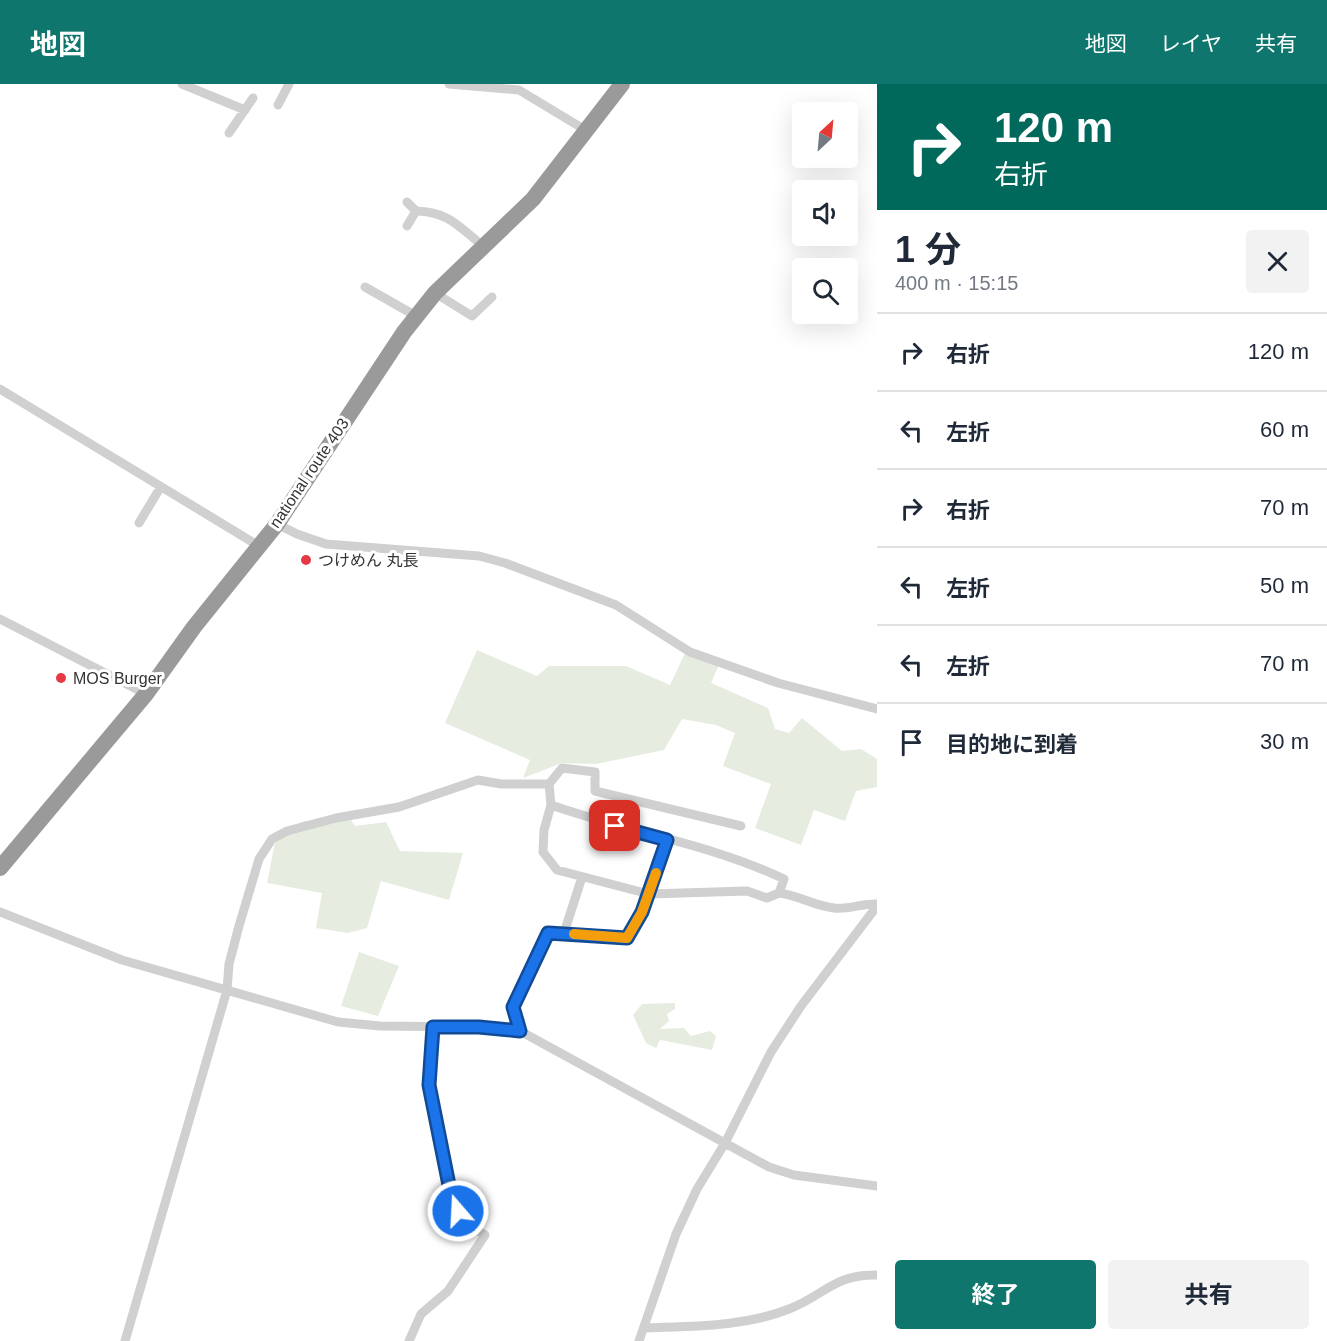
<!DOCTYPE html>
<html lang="ja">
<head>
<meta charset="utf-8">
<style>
  :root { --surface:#fff; --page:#f2f2f3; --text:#1f2937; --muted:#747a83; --line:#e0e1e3; --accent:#0f766e }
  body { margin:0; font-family:Helvetica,"Noto Sans JP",sans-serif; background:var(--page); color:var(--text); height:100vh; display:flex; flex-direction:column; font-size:22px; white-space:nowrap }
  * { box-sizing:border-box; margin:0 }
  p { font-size:20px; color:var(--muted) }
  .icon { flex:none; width:33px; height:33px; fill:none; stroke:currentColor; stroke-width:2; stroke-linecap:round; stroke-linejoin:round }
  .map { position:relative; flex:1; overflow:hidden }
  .sheet { display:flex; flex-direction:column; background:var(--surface); width:450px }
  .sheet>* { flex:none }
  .banner { background:#00695c; color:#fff; overflow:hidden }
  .needle { width:39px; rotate:26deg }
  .controls { position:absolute; left:792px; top:18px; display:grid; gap:12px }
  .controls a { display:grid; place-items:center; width:66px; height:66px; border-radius:6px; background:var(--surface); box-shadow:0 6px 24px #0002; font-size:30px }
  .pin { position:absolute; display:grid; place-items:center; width:51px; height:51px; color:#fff; margin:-26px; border-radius:12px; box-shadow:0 3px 9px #0006 }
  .me { position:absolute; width:66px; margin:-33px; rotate:341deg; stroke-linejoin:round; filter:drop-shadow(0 0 4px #0008) }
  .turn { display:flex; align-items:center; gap:21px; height:126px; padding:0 18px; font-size:27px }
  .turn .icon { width:78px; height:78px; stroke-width:2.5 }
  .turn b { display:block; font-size:42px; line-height:51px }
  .round { display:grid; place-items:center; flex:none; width:63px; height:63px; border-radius:6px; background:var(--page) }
  .summary { display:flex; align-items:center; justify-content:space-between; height:102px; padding:0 18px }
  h1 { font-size:36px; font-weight:700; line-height:45px }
  .action { display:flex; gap:12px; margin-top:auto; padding:12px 18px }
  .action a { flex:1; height:69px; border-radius:6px; background:var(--accent); color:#fff; font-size:24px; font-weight:700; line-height:69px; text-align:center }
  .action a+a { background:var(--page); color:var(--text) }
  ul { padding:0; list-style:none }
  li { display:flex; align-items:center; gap:18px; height:78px; padding:0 18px; border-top:2px solid var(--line) }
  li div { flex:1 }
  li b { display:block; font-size:22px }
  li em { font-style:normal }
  header { display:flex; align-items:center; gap:36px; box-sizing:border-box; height:84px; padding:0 30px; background:var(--accent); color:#fff }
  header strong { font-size:28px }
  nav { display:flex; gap:33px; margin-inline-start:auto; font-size:21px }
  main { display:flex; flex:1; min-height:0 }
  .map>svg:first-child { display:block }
  .green { fill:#e6ecdf }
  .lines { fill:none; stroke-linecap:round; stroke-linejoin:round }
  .street { stroke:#d0d0d0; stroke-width:9 }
  .highway { stroke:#9a9a9a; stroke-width:16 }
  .route-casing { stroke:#114b97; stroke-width:15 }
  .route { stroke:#1a73e8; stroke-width:10 }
  .slow { stroke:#f59e0b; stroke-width:10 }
  .poi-dot { fill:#e63946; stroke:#fff; stroke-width:2 }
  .labels { text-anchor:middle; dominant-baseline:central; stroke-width:6; stroke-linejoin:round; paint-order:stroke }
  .street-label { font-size:16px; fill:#333; stroke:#fff }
  .poi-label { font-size:16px; fill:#333; stroke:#fff; text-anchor:start }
</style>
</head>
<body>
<header>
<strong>地図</strong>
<nav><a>地図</a><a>レイヤ</a><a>共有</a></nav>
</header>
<main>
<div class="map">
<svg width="877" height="1257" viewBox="0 0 877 1257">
  <rect width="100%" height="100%" fill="#fff"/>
  <path class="green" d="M477,566L537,592L549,582H626L670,601L686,567L719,581L711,599L768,624L775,645L789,649L802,634L842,667L861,665L877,675V703L856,707L845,737L814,726L801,761L755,744L771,700L723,682L735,649L716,641L682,635L664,666L596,680L562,679L523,694L530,676L445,639Z
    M351,736L355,742L386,738L400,767L463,769L449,816L381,797L367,844L348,849L316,844L322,809L267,799L277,748L305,737Z
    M359,868L399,882L378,932L341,922Z
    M675,919V925L667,930L669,937L660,945L684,944L691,952L710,947L716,952L712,966L660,956L656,964L646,959L633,931L642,920Z"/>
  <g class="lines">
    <path class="street" d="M182,0L245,26
      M449,0L519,6L587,47
      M278,21L289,0
      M229,49L253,14
      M407,118L416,127C449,128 458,142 483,162
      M407,142L416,127
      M365,203L416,232
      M435,209L472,232L492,213
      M0,305L259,462
      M139,439L160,404
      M277,440L297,450L326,460L479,472L505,479L616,521L690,568L778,599L877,625
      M0,535L146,610
      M551,721L544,746L543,768L557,786L649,810L747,807L767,814L779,809
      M741,742L595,707V688L562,684L549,700L551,721C628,748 711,760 784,795L779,809C798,811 814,822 834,824C848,826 863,819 877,820
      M0,828L122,876L338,938L380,942L479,943L520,947L769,1083L794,1091L877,1102
      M564,849L582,793
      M520,947L513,923L548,849L627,854L642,828L667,756
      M644,1244C693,1242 744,1243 789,1225C825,1211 834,1190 877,1191
      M125,1257L227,906L229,880L239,842L259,775L272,755L287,747L336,734L399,723L478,696L501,700H549
      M409,1257L421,1230L448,1207L485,1151L464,1137L452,1116L429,1001L433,943
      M639,1257L676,1150L697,1105L725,1059L771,968L801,922L877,822"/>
    <path class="highway" d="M0,784L146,610L194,543L277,440L404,248L435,209L533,115L622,0"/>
  </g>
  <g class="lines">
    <g class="route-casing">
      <path id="route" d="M458,1127L452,1116L429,1001L433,943H479L520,947L513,923L548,849L627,854L642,828L667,756L615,742"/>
    </g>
    <use href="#route" class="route"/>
    <path class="slow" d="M574,850L627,854L642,828L656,789"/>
  </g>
  <g class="poi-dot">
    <circle cx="306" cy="476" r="6"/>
    <circle cx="61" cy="594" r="6"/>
  </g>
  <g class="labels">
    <g class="street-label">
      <text transform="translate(309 389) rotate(-56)">national route 403</text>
    </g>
    <g class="poi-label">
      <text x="318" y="476">つけめん 丸長</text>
      <text x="73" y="594">MOS Burger</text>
    </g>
  </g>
</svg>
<div class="controls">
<a><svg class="needle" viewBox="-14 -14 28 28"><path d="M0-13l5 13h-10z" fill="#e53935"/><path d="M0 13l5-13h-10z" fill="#747a83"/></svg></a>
<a><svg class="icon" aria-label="sound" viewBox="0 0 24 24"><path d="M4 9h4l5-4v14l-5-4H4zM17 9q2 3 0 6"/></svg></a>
<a><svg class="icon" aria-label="search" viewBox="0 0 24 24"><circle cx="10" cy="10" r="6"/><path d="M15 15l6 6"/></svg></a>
</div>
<div class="pin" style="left:615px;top:742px;background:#d93025"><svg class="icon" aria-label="arrive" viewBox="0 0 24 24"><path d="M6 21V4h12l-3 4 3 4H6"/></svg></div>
<svg class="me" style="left:458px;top:1127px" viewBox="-20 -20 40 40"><circle r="17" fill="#1a73e8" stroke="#fff" stroke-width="3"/><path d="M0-11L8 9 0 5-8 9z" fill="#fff"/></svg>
</div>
<section class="sheet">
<div class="banner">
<div class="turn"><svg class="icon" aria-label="right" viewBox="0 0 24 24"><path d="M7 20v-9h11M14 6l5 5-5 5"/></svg><div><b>120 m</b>右折</div></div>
</div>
<div class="summary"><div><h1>1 分</h1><p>400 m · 15:15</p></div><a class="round"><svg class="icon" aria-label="close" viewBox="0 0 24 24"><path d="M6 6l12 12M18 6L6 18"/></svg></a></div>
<ul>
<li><svg class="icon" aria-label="right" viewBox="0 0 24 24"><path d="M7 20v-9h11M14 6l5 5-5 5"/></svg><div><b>右折</b></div><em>120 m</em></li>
<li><svg class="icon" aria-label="left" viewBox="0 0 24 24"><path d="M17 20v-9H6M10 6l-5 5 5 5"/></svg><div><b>左折</b></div><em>60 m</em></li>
<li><svg class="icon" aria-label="right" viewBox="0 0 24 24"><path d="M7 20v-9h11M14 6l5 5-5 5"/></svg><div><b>右折</b></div><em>70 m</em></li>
<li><svg class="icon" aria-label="left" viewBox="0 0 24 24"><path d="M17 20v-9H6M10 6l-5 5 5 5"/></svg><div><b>左折</b></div><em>50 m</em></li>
<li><svg class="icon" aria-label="left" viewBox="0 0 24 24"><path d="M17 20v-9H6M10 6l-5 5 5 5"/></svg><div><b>左折</b></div><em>70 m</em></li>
<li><svg class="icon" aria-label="arrive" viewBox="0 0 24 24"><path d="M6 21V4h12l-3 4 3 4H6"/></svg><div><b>目的地に到着</b></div><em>30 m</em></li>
</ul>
<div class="action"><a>終了</a><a>共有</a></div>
</section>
</main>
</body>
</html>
